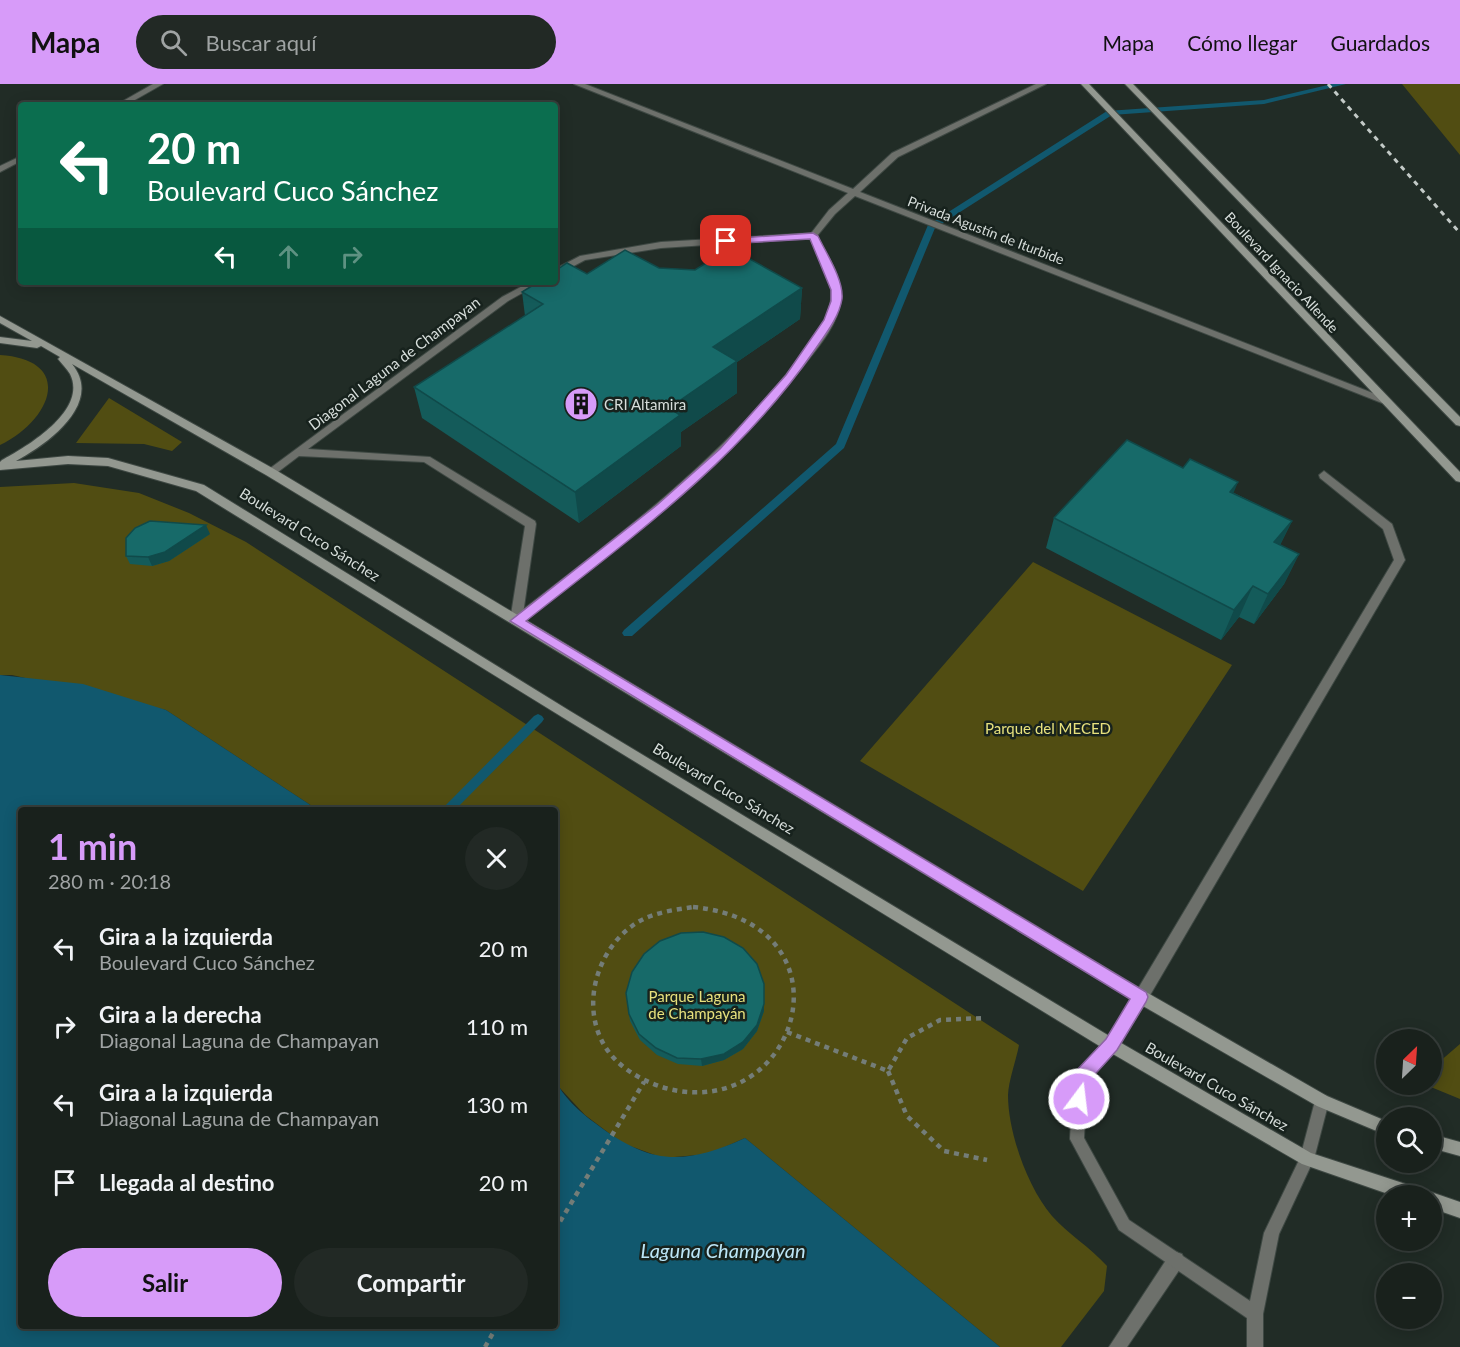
<!DOCTYPE html>
<html lang="es">
<head>
<meta charset="utf-8">
<style>
  :root { --surface:#19211c; --page:#222925; --text:#f1f3f6; --muted:#9fa3a3; --line:#373e3b; --accent:#d79bf9 }
  body { margin:0; font-family:Lato,sans-serif; background:var(--page); color:var(--text); height:100vh; display:flex; flex-direction:column; font-size:22px; white-space:nowrap }
  * { box-sizing:border-box; margin:0 }
  p { font-size:20px; color:var(--muted) }
  .icon { flex:none; width:33px; height:33px; fill:none; stroke:currentColor; stroke-width:2; stroke-linecap:round; stroke-linejoin:round }
  .map { position:relative; flex:1; overflow:hidden }
  .drawer { position:absolute; left:18px; top:723px; width:540px; height:522px; display:flex; flex-direction:column; background:var(--surface); border-radius:6px; box-shadow:0 3px 15px #0003,0 0 0 2px var(--line) }
  .drawer>* { flex:none }
  .top-card { position:absolute; left:18px; top:18px; width:540px; height:183px; border-radius:6px; box-shadow:0 3px 15px #0003,0 0 0 2px var(--line); background:#0b6e4f; color:#fff; overflow:hidden }
  .needle { width:39px; rotate:25deg }
  .buttons { position:absolute; left:1376px; top:945px; display:grid; gap:12px }
  .buttons a { display:grid; place-items:center; width:66px; height:66px; border-radius:50%; background:var(--surface); box-shadow:0 3px 15px #0003,0 0 0 2px var(--line); font-size:30px }
  .pin { position:absolute; display:grid; place-items:center; width:51px; height:51px; color:#fff; margin:-26px; border-radius:12px; box-shadow:0 3px 9px #0006 }
  .me { position:absolute; width:66px; margin:-33px; rotate:15deg; stroke-linejoin:round; filter:drop-shadow(0 0 4px #0008) }
  .turn { display:flex; align-items:center; gap:21px; height:126px; padding:0 30px; font-size:27px }
  .turn .icon { width:78px; height:78px; stroke-width:2.5 }
  .turn b { display:block; font-size:42px; line-height:51px }
  .lanes { display:flex; align-items:center; height:57px; padding:0 30px; background:#0003; justify-content:center; gap:30px; direction:ltr }
  .lanes .off { opacity:.35 }
  .round { display:grid; place-items:center; flex:none; width:63px; height:63px; border-radius:32px; background:var(--page) }
  .head { display:flex; align-items:center; justify-content:space-between; height:102px; padding:0 30px }
  h1 { font-size:36px; font-weight:700; line-height:45px; color:var(--accent) }
  .cta { display:flex; gap:12px; margin-top:auto; padding:12px 30px }
  .cta a { flex:1; height:69px; border-radius:36px; background:var(--accent); color:#111; font-size:24px; font-weight:700; line-height:69px; text-align:center }
  .cta a+a { background:var(--page); color:var(--text) }
  ul { padding:0; list-style:none }
  li { display:flex; align-items:center; gap:18px; height:78px; padding:0 30px }
  li div { flex:1 }
  li b { display:block; font-size:22px }
  li em { font-style:normal }
  header { display:flex; align-items:center; gap:36px; box-sizing:border-box; height:84px; padding:0 30px; background:var(--accent); color:#111 }
  header strong { font-size:28px }
  nav { display:flex; gap:33px; margin-inline-start:auto; font-size:21px }
  .search { width:420px; height:54px; background:var(--page); display:flex; align-items:center; gap:15px; box-sizing:border-box; padding:0 21px; border-radius:33px; color:var(--muted); font-size:22px }
  .map>svg:first-child { display:block }
  .green { fill:#514d12 }
  .water { fill:#11586e }
  .lines { fill:none; stroke-linecap:round; stroke-linejoin:round }
  .stream { fill:#11586e; fill-rule:evenodd }
  .lane-casing { stroke:#3e4843; stroke-width:2 }
  .street-casing { stroke:#3e4843; stroke-width:2 }
  .secondary-casing { stroke:#3e4843; stroke-width:2 }
  .path { stroke:#747d78; stroke-width:4.5; stroke-dasharray:5 5; stroke-linecap:butt }
  .lane { fill:#6d706b; fill-rule:evenodd }
  .street { fill:#6d706b; fill-rule:evenodd }
  .secondary { fill:#939890; fill-rule:evenodd }
  .rail { stroke:#c3cac7; stroke-width:3; stroke-dasharray:5 5; stroke-linecap:butt }
  .wall { fill:#145b5a }
  .shaded-wall { fill:#104a4a }
  .building { fill:#176a69; stroke:#104a4a; stroke-width:1.5 }
  .route { fill:#d79bf9; stroke:#8c65a2; stroke-width:1.5 }
  .labels { text-anchor:middle; dominant-baseline:central; stroke-width:5; stroke-linejoin:round; paint-order:stroke }
  .far-street-label { font-size:14px; fill:#d7dedb; stroke:#17221d }
  .street-label { font-size:15px; fill:#d7dedb; stroke:#17221d }
  .poi-label { font-size:15px; fill:#d7dedb; stroke:#17221d; text-anchor:start }
  .park-label { font-size:15px; fill:#e7e17d; stroke:#17221d }
  .near-water-label { font-size:20px; font-style:italic; fill:#bbe5f6; stroke:#17221d }
</style>
</head>
<body>
<header>
<strong>Mapa</strong>
<div class="search"><svg class="icon" aria-label="search" viewBox="0 0 24 24"><circle cx="10" cy="10" r="6"/><path d="M15 15l6 6"/></svg>Buscar aquí</div>
<nav><a>Mapa</a><a>Cómo llegar</a><a>Guardados</a></nav>
</header>
<div class="map">
<svg width="1460" height="1263" viewBox="0 0 1460 1263">
  <rect width="100%" height="100%" fill="#212c26"/>
  <path class="green" d="M1402,0H1460V71Z
    M0,271C76,276 51,337 0,361Z
    M109,314L182,358L172,367L144,360L76,359Z
    M74,399L139,409L189,429L246,458L1019,961C1016,977 1009,995 1008,1011C1008,1049 1028,1104 1052,1132C1068,1150 1090,1163 1107,1182L1104,1207L1061,1263H1000L745,1054L709,1070L663,1074L622,1059L585,1031L557,1001L555,995V726H318L166,626L12,591H0V403Z
    M1033,478L1232,581L1083,807L860,677Z
    M1460,960V1015L1426,1001L1431,1000V985Z"/>
  <path class="water" d="M0,591L83,600L166,626L318,726H21V1242H555V995C562,1012 581,1029 595,1039C650,1081 683,1082 745,1054L1000,1263H0Z"/>
  <g class="lines">
    <path class="stream" d="M1332,0H1346L1264,20L1112,31L935,144L844,364L632,552H624L622,549L624,546L836,360L928,141L1107,27L1264,16Z
      M538,630L542,632L544,635L542,638L455,726H441L534,632Z"/>
    <g class="lane-casing">
      <path id="lane" d="M813,149L816,150V154L661,164L585,176L555,192V185L580,172L661,158Z
        M530,198H542L508,217L308,365L430,373L535,437L536,440L522,537L516,541L510,537L525,442L424,378L299,372L274,391L270,392L265,388L502,213Z
        M1324,387L1392,440L1405,476L1146,918L1141,919L1136,918L1134,913L1136,908L1394,476L1383,445L1320,394L1319,391Z
        M1176,1168L1182,1170L1184,1176L1182,1182L1127,1263H1109L1170,1170Z"/>
    </g>
    <g class="street-casing">
      <path id="street" d="M153,0H163L126,21H116Z
        M574,0H585L853,105L892,69L1036,0H1046L898,73L860,108L1388,315L1390,317L1385,320L1382,319L855,112L835,130L817,152C827,172 843,193 841,216C838,242 816,266 800,286C721,386 620,462 520,540H512L510,537L512,534C612,457 714,382 793,282C808,263 828,241 831,215C834,193 818,171 809,152L829,126L848,109Z
        M21,72V77L0,88V82Z
        M1141,907L1146,908L1148,913L1146,918L1116,966L1087,998L1084,1054L1129,1136L1250,1217L1264,1149L1300,1074L1315,1017L1317,1012L1322,1010L1327,1012L1329,1017L1314,1075L1279,1150L1263,1230V1263H1247V1234L1119,1146L1070,1055L1073,995L1075,990L1106,956L1136,908Z"/>
    </g>
    <g class="secondary-casing">
      <path id="secondary" d="M1081,0H1089L1460,388V398L1456,397Z
        M1125,0H1133L1460,333V342L1456,341Z
        M0,232L274,385L1146,908L1327,1012L1386,1037V1051L1317,1022L1136,918L266,391L72,280C104,319 48,360 16,377L68,372L108,374L204,401L570,627L1116,956L1311,1069L1418,1104L1423,1107L1425,1111L1431,1108L1460,1118V1134L1431,1124V1112H1394L1302,1080L1106,966L562,633L196,407L108,382L68,380L0,386V378L2,376C28,362 88,326 70,290C67,285 62,280 58,275L60,273L41,262L37,264L0,259V253L32,257L0,239Z
        M1431,1050L1460,1058V1072L1431,1064Z"/>
    </g>
    <path class="path" d="M693,823C858,839 800,1040 665,1004C642,997 619,984 606,964C580,924 596,868 632,842C649,829 673,826 693,823Z
      M787,948L888,987L907,954L940,936L985,934
      M888,987L907,1032L944,1067L987,1076
      M555,1146L644,998
      M485,1263L497,1242"/>
    <use href="#lane" class="lane"/>
    <use href="#street" class="street"/>
    <use href="#secondary" class="secondary"/>
    <path class="rail" d="M1328,0L1460,149"/>
  </g>
  <path class="wall" d="M659,184L802,204L800,235L737,278V309L681,348V362L579,439L422,334L414,303L525,232L522,208L587,190Z
    M1234,409L1292,437L1280,461L1299,470L1284,500L1254,540L1239,533L1221,556L1046,464L1054,434Z
    M210,450L169,477L152,482L130,480L126,472Z
    M626,909L764,927L757,947L743,965L724,976L702,982L678,980L657,971L640,956L630,937Z"/>
  <path class="shaded-wall" d="M802,204L800,235L737,278V309L681,348V362L579,439L575,408L669,324L713,263Z
    M1238,398L1225,430L1230,408Z
    M1292,437L1277,467L1274,458Z
    M206,441L210,450L169,477L152,482L148,473Z
    M1299,470L1284,500L1254,540L1268,510Z
    M1253,502L1239,533L1221,556L1234,526Z
    M764,920V927L757,947L743,965L724,976L702,982L701,975Z"/>
  <path class="building" d="M730,164L802,204L713,263L737,277L669,324L680,331L575,408L414,303L543,220L522,208L538,198H555V187L567,179L587,190L625,166L659,184L695,186Z
    M1127,356L1183,384L1190,375L1238,398L1230,408L1292,437L1274,458L1299,470L1268,510L1253,502L1234,526L1054,434Z
    M150,437L206,441L165,468L148,473L126,472V454L135,444Z
    M703,848L724,853L743,864L757,880L764,900V920L757,941L743,958L724,970L701,975L677,974L656,964L639,950L629,930L626,909L632,888L644,870L660,857L681,849Z"/>
  <path class="route" d="M813,149L818,152C826,169 844,196 842,215C839,234 824,252 814,267C738,377 630,455 526,537L1146,908L1148,913L1146,918L1117,966L1088,998L1085,1021L1079,1023L1073,1021L1071,1015L1074,989L1106,955L1130,915L510,537L657,421L720,365L786,291L824,236L831,217V206L810,155L726,160L721,157L723,155Z"/>
  <defs>
    <g id="building-disc" transform="scale(1.725)"><circle r="9.5" fill="#d79bf9" stroke="#17221d"/><path d="M-4-6H4V6H1V3H-1V6H-4ZM-2.5-4.3h1.7v1.8h-1.7ZM.8-4.3h1.7v1.8H.8ZM-2.5-1h1.7V.8h-1.7ZM.8-1h1.7V.8H.8Z" fill="#111"/></g>
  </defs>
  <g fill-rule="evenodd">
    <use href="#building-disc" x="581" y="320"/>
  </g>
  <g class="labels">
    <g class="far-street-label">
      <text transform="translate(986 146) rotate(21)">Privada Agustín de Iturbide</text>
      <text transform="translate(1282 188) rotate(47)">Boulevard Ignacio Allende</text>
    </g>
    <g class="street-label">
      <text transform="translate(394 279) rotate(-37)">Diagonal Laguna de Champayan</text>
      <text transform="translate(310 450) rotate(32)">Boulevard Cuco Sánchez</text>
      <text transform="translate(724 704) rotate(31)">Boulevard Cuco Sánchez</text>
      <text transform="translate(1217 1002) rotate(30)">Boulevard Cuco Sánchez</text>
    </g>
    <g class="poi-label">
      <text x="604" y="320">CRI Altamira</text>
    </g>
    <g class="park-label">
      <text x="1048" y="644">Parque del MECED</text>
      <text x="697" y="912">Parque Laguna<tspan x="697" dy="17">de Champayán</tspan></text>
    </g>
    <g class="near-water-label">
      <text x="723" y="1166">Laguna Champayan</text>
    </g>
  </g>
</svg>
<div class="buttons">
<a><svg class="needle" viewBox="-14 -14 28 28"><path d="M0-13l5 13h-10z" fill="#e53935"/><path d="M0 13l5-13h-10z" fill="#9fa3a3"/></svg></a>
<a><svg class="icon" aria-label="search" viewBox="0 0 24 24"><circle cx="10" cy="10" r="6"/><path d="M15 15l6 6"/></svg></a>
<a>+</a>
<a>−</a>
</div>
<div class="pin" style="left:726px;top:157px;background:#d93025"><svg class="icon" aria-label="arrive" viewBox="0 0 24 24"><path d="M6 21V4h12l-3 4 3 4H6"/></svg></div>
<svg class="me" style="left:1079px;top:1015px" viewBox="-20 -20 40 40"><circle r="17" fill="#d79bf9" stroke="#fff" stroke-width="3"/><path d="M0-11L8 9 0 5-8 9z" fill="#fff"/></svg>
<div class="top-card">
<div class="turn"><svg class="icon" aria-label="left" viewBox="0 0 24 24"><path d="M17 20v-9H6M10 6l-5 5 5 5"/></svg><div><b>20 m</b>Boulevard Cuco Sánchez</div></div>
<div class="lanes"><svg class="icon" aria-label="left" viewBox="0 0 24 24"><path d="M17 20v-9H6M10 6l-5 5 5 5"/></svg><svg class="icon off" aria-label="ahead" viewBox="0 0 24 24"><path d="M12 20V5M6 11l6-6 6 6"/></svg><svg class="icon off" aria-label="right" viewBox="0 0 24 24"><path d="M7 20v-9h11M14 6l5 5-5 5"/></svg></div>
</div>
<section class="drawer">
<div class="head"><div><h1>1 min</h1><p>280 m · 20:18</p></div><a class="round"><svg class="icon" aria-label="close" viewBox="0 0 24 24"><path d="M6 6l12 12M18 6L6 18"/></svg></a></div>
<ul>
<li><svg class="icon" aria-label="left" viewBox="0 0 24 24"><path d="M17 20v-9H6M10 6l-5 5 5 5"/></svg><div><b>Gira a la izquierda</b><p>Boulevard Cuco Sánchez</p></div><em>20 m</em></li>
<li><svg class="icon" aria-label="right" viewBox="0 0 24 24"><path d="M7 20v-9h11M14 6l5 5-5 5"/></svg><div><b>Gira a la derecha</b><p>Diagonal Laguna de Champayan</p></div><em>110 m</em></li>
<li><svg class="icon" aria-label="left" viewBox="0 0 24 24"><path d="M17 20v-9H6M10 6l-5 5 5 5"/></svg><div><b>Gira a la izquierda</b><p>Diagonal Laguna de Champayan</p></div><em>130 m</em></li>
<li><svg class="icon" aria-label="arrive" viewBox="0 0 24 24"><path d="M6 21V4h12l-3 4 3 4H6"/></svg><div><b>Llegada al destino</b></div><em>20 m</em></li>
</ul>
<div class="cta"><a>Salir</a><a>Compartir</a></div>
</section>
</div>
</body>
</html>
